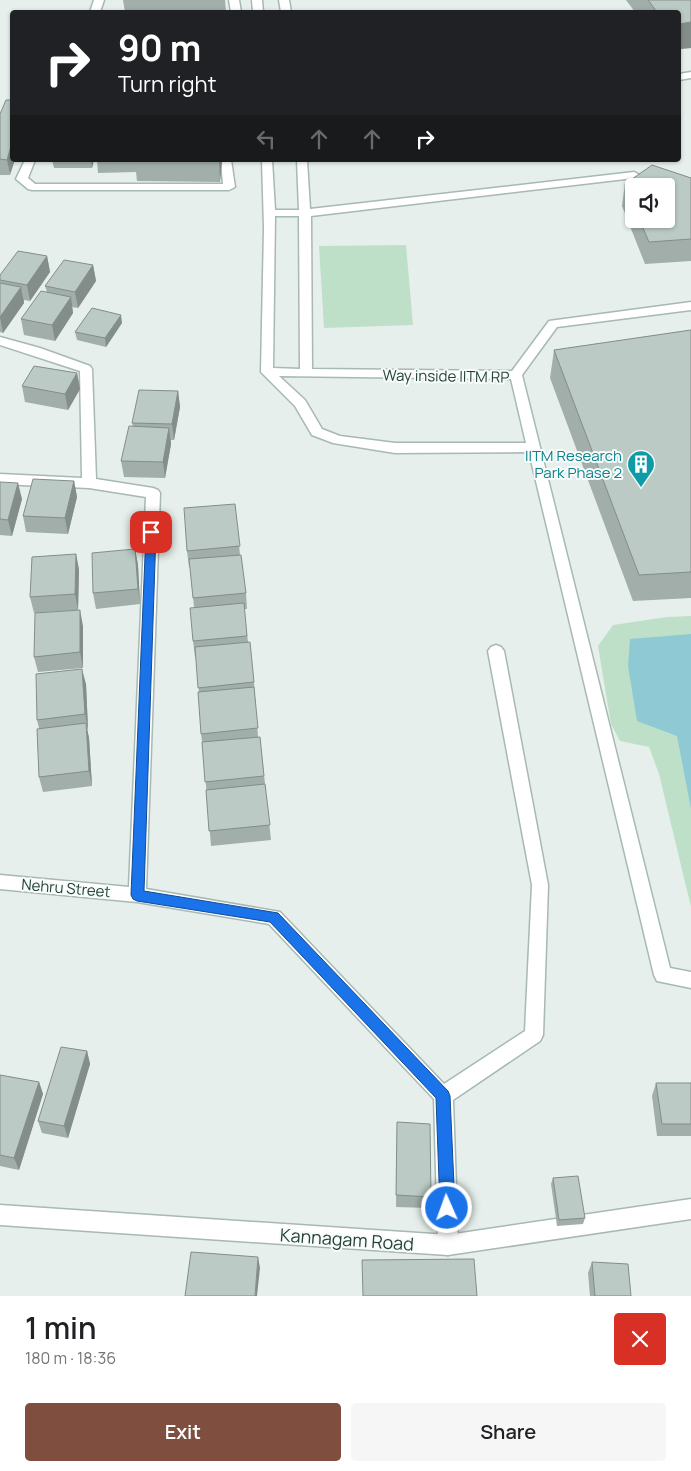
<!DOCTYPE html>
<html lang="en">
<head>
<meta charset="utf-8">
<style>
  :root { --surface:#fff; --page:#f6f6f6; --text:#202124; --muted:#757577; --accent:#7f4e3f }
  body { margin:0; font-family:Manrope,sans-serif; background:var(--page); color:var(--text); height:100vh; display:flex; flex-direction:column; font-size:19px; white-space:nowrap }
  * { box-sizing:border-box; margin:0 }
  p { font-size:16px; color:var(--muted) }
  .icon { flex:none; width:28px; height:28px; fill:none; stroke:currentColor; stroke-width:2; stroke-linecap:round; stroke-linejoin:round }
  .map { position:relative; height:1296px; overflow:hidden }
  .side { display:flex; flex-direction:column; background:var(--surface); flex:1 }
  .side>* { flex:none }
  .guide { position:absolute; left:10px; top:10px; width:671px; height:152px; border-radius:5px; box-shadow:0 1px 4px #0004; background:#202124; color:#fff; overflow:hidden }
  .buttons { position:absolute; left:625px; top:178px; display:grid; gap:10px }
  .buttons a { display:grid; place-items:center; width:50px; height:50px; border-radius:5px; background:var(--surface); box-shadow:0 1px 4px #0004; font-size:25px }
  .pin { position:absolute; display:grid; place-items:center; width:42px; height:42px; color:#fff; margin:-21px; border-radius:10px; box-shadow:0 2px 8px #0006 }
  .me { position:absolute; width:55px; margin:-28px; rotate:358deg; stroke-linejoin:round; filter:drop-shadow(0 0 4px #0008) }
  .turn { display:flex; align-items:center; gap:18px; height:105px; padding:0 25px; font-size:22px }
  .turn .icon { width:65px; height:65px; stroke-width:2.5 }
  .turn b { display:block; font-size:35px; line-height:42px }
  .lanes { display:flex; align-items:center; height:48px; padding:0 25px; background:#0003; justify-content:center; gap:25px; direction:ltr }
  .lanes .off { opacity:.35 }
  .round { display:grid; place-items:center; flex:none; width:52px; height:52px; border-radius:5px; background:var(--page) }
  .overview { display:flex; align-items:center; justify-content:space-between; height:85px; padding:0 25px }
  h1 { font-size:30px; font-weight:600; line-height:38px }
  .action { display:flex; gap:10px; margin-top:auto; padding:10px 25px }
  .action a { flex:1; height:58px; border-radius:5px; background:var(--accent); color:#fff; font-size:20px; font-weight:600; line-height:58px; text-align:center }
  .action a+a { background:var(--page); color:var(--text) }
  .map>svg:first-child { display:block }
  .green { fill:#bfe0c8 }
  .water { fill:#8ec9d4 }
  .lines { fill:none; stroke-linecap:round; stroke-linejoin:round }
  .service-casing { stroke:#a8b8b2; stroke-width:3 }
  .minor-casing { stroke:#a8b8b2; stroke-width:3 }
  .tertiary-casing { stroke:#a8b8b2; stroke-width:3 }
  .service { fill:#fff; fill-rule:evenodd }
  .minor { fill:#fff; fill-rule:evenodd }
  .tertiary { fill:#fff; fill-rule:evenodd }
  .wall { fill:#a1aea9; fill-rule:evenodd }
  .shaded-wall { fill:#838d89 }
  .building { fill:#bbcac4; stroke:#838d89 }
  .route { fill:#1a73e8; stroke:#114b97 }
  .labels { text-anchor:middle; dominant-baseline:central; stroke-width:4; stroke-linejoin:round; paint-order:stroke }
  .street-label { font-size:15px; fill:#24423a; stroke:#f7fbf9 }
  .culture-label { font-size:15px; fill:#0d838f; stroke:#f7fbf9; text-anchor:end }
  .near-street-label { font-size:18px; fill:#24423a; stroke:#f7fbf9 }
</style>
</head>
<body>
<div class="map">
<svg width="691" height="1296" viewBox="0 0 691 1296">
  <rect width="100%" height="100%" fill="#e6efeb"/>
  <path class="green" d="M406,245L413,325L324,328L319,246Z
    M691,616V907L659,774L649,747L620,741L611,724L598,646L613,625L667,617Z"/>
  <path class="water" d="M691,634V809L677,736L637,721L628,666L630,639Z"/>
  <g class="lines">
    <g class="service-casing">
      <path id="service" d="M94,0H104L100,12H90Z
        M229,0H239L241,12H231Z
        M252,0H262L263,12H253Z
        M279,0H289L291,12H281Z
        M691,72V78L679,80V74Z
        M25,160H35L28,178L35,184H223L221,160H231L235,187L229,190H32L28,189L16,179Z
        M262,160H272L275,210H299L297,160H307L310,209L634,172L640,175L634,178L311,216L312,369L512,371L549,321L691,302V310L557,327L522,375L670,968L691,972V988L657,981L654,975L529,452L395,453L333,443L312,435L295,406L261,372L264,228ZM275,216H299L300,369L273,368ZM279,376L511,379L526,443H395L340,436L322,429L305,400Z"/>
    </g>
    <g class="minor-casing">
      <path id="minor" d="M0,337L40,348L90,366L92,369L96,479L153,488L158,490L160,493L146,889L280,912L444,1084L525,1031L532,885L488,651L491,647L496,645L501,647L504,651L548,885L543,1035L540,1041L453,1100L458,1245L455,1252L448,1255L441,1252L438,1245L434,1099L269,924L137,902L0,889V875L129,887L146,497L89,488L0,484V474L82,478L80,371L0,345Z"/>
    </g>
    <g class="tertiary-casing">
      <path id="tertiary" d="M691,1199V1219L448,1255L0,1225V1205L448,1235Z"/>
    </g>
    <use href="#service" class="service"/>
    <use href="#minor" class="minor"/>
    <use href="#tertiary" class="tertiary"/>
  </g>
  <path class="wall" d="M123,0H225L226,12H125Z
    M626,0H691V48L679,49V12H635Z
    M0,114L10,175H0Z
    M52,160H94L92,168H54Z
    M97,160H222V163L220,182L137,181L136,172L98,173Z
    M691,178V261L645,264L622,206L625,184ZM634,186L666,219H634Z
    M47,256L50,272L30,301L24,300V303L3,333L0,332V275Z
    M93,265L96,281L78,308L72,307L73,313L55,341L24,335L21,319L47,292L45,286Z
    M122,323L106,347L77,340L75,332Z
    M691,330V598L633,601L550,378L554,350Z
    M77,373L80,389L68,410L25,402L22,386Z
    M178,391L180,407L174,440H171V444L165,478L124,477L121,461L133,427L132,423Z
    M74,481L77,497L68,534L26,532L23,516Z
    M0,482L22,499L12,536L0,535Z
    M235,504L240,555L246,593L247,609H244L248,642L254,682L258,737H260L271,840L211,846L203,749L201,734L199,692L196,657H195L193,641L194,607L190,567H189L187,551Z
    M135,549L138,565L140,604L96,609L93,593Z
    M76,554L79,570L78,610L34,613L30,597Z
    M83,626V668L38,672L34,657Z
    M86,684L88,729H87L89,738L92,786L43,792L39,777V728L37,720Z
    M87,1051L90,1064L68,1138L42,1133L38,1121Z
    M0,1075L39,1082L43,1094L19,1170L0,1166Z
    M656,1083H691V1136H657L652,1096Z
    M397,1122L431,1197L429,1208L396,1207Z
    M553,1178L585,1218L583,1224L557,1226L551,1184Z
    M592,1262L631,1296H590L588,1273Z"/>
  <path class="shaded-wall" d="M691,22V48L679,49V24Z
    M12,143V160H15L10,175L7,160Z
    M91,160H94L92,168Z
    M219,160H222L220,182Z
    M47,256L50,272L30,301L27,285Z
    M93,265L96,281L78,308L75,292Z
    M21,287L24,303L3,333L0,317Z
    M71,297L73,313L55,341L52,325Z
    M121,315L122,323L106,347L105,338Z
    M77,373L80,389L68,410L65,394Z
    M178,391L180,407L174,440L172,424Z
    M169,428L171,444L165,478L163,462Z
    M74,481L77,497L68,534L65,518Z
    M18,483L22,499L12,536L8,520Z
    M135,549L138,565L140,604L138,589Z
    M76,554L79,570L78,610L75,594Z
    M80,610L83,626V668L80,652Z
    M82,669L86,684L88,729L85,714Z
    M86,723L89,738L92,786L89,771Z
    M87,1051L90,1064L68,1138L64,1126Z
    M39,1082L43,1094L19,1170L14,1158Z
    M258,1257L260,1268L257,1296H255Z"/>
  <path class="building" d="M648,0H691V22L679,24V12H657Z
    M6,100H12V143L7,160L0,159V114Z
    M652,165L691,178V239L649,242L639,219H666V186H634V205L625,184Z
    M18,251L47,256L27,285L0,280V275Z
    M64,260L93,265L75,292L45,286Z
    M0,283L21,287L0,317Z
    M41,291L71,297L52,325L21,319Z
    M92,308L121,315L105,338L75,332Z
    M691,330V572L639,575L554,350Z
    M34,366L77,373L65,394L22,386Z
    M139,390L178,391L172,424L132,423Z
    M129,426L169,428L163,462L121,461Z
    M33,479L74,481L65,518L23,516Z
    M0,482L18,483L8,520L0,519Z
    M235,504L240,546L187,551L184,508Z
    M135,549L138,589L93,593L92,553Z
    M76,554L75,594L30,597L32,557Z
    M241,555L246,593L193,598L189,559Z
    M244,603L247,636L193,641L190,608Z
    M80,610V652L34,657L35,613Z
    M250,642L254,682L198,688L195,647Z
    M82,669L85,714L37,720L36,674Z
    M254,687L258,728L201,734L198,692Z
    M86,723L89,771L39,777L37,729Z
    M260,737L264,776L205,782L202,742Z
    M265,784L270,825L209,831L206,790Z
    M61,1047L87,1051L64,1126L38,1121Z
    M0,1075L39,1082L14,1158L0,1155Z
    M656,1083H691V1124H662Z
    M397,1122L430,1124L431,1197L396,1195Z
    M578,1176L585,1218L559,1220L553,1178Z
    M191,1252L258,1257L255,1296H185Z
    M474,1259L477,1296H363L362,1260Z
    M592,1262L628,1264L631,1296H595Z"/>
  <path class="route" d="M151,528L156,532L144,891L278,913L448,1091L450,1096L455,1208L452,1213L447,1215L442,1213L440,1208L436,1098L270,922L137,901L133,899L131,895L146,532Z"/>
  <defs>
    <g id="building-pin" transform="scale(1.4375)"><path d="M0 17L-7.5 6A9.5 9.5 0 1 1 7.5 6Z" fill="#0f9aa8" stroke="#f7fbf9"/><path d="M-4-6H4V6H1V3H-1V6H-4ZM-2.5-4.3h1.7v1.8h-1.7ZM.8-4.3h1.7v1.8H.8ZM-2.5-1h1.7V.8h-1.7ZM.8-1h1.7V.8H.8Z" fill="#fff"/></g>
  </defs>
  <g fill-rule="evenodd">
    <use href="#building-pin" x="641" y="464"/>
  </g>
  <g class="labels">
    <g class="street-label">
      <text transform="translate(446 376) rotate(1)">Way inside IITM RP</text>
      <text transform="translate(66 888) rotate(5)">Nehru Street</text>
    </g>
    <g class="culture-label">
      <text x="622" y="455">IITM Research<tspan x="622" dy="17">Park Phase 2</tspan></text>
    </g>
    <g class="near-street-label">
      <text transform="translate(347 1239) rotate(4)">Kannagam Road</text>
    </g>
  </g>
</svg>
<div class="buttons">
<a><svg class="icon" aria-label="sound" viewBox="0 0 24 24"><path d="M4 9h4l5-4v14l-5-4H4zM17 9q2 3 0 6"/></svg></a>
</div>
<div class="pin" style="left:151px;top:532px;background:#d93025"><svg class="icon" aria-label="arrive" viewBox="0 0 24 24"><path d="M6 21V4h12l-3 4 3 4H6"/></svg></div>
<svg class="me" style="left:447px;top:1208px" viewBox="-20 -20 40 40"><circle r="17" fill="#1a73e8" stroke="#fff" stroke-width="3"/><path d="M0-11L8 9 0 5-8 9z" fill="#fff"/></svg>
<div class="guide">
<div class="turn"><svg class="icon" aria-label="right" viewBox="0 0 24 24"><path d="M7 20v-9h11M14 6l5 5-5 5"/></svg><div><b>90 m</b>Turn right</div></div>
<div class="lanes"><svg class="icon off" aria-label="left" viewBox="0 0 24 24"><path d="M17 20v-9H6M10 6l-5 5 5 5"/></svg><svg class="icon off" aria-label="ahead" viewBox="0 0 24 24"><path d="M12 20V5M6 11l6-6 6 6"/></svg><svg class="icon off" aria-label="ahead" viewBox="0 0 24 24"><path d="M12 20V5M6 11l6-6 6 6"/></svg><svg class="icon" aria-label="right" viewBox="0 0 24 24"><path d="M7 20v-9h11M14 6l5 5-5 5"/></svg></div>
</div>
</div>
<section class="side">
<div class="overview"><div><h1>1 min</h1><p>180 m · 18:36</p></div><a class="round" style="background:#d93025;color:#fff"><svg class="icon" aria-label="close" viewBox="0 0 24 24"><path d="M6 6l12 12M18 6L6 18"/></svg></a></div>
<div class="action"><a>Exit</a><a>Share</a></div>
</section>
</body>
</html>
